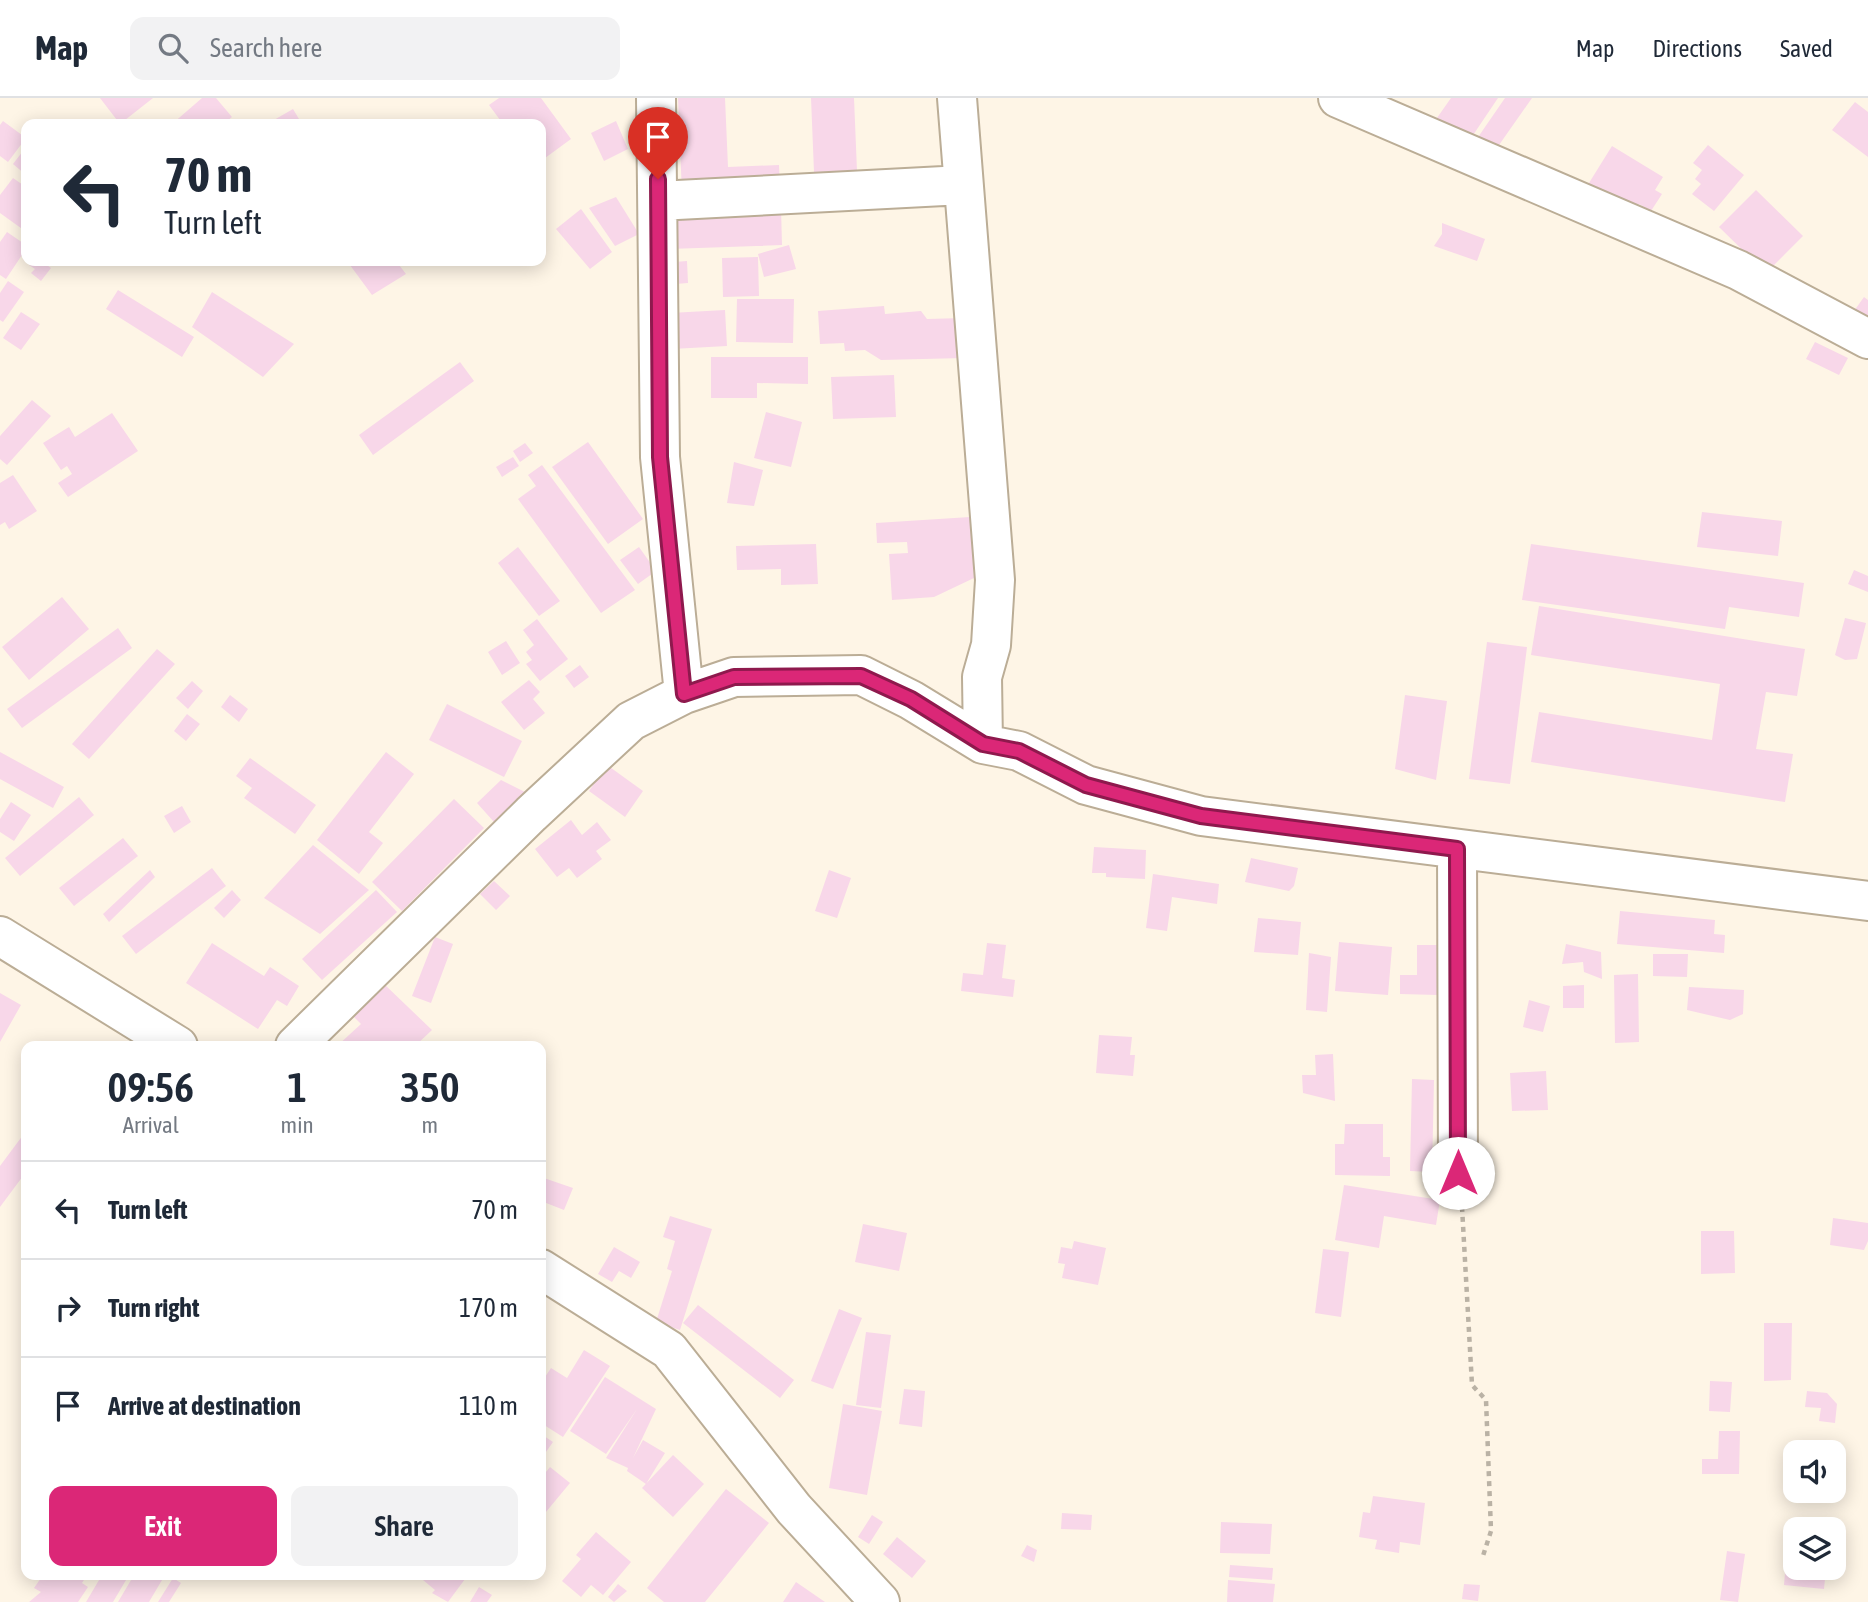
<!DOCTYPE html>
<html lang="en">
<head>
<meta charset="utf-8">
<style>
  :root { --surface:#fff; --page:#f2f2f3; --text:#1f2937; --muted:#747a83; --line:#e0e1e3; --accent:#db2777 }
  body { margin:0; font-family:"Asap Condensed",sans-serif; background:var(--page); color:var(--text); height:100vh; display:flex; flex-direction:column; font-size:26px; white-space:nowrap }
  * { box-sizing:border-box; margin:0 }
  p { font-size:23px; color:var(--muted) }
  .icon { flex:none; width:38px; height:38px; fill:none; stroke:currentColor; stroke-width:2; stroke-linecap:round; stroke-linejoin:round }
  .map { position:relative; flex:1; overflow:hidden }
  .side { position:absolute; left:21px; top:943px; width:525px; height:539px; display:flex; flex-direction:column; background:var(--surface); border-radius:14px; box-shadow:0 4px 18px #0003 }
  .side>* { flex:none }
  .guide { position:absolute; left:21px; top:21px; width:525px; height:147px; border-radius:14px; box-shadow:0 4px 18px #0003; background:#fff; color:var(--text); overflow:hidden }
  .tools { position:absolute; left:1783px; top:1342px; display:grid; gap:14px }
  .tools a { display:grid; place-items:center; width:63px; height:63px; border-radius:14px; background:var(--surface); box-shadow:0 4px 18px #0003; font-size:35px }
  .pin { position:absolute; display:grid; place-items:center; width:60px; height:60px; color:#fff; margin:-72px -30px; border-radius:50% 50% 50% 0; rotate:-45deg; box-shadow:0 0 7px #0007 }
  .pin .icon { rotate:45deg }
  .me { position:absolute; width:77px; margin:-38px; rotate:0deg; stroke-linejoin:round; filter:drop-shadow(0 0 5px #0008) }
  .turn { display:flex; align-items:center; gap:24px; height:147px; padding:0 28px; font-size:32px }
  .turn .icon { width:91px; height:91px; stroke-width:2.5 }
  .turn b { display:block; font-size:49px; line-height:60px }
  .eta { display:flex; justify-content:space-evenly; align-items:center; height:119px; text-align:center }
  .eta b { font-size:42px; font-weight:600; line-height:49px }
  .action { display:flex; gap:14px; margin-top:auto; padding:14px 28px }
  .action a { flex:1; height:80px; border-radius:14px; background:var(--accent); color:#fff; font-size:28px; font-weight:600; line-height:80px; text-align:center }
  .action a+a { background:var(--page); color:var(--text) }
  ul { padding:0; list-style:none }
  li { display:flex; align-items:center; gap:21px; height:98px; padding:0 28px; border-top:2px solid var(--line) }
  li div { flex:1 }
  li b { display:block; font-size:26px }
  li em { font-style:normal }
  header { display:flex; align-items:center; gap:42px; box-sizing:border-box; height:98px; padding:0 35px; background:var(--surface); border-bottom:2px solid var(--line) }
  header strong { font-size:33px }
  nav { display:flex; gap:38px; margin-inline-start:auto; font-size:24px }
  .search { width:490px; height:63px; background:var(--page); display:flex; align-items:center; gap:18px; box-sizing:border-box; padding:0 24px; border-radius:14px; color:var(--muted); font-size:26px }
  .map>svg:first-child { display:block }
  .building { fill:#f8d7e9 }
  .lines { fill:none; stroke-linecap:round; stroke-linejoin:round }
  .minor-casing { stroke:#bbad96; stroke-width:42 }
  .secondary-casing { stroke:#bbad96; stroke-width:42 }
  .path { stroke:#bab2a5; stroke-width:4.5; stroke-dasharray:5 5; stroke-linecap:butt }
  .minor { stroke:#fff; stroke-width:38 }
  .secondary { stroke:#fff; stroke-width:38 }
  .route-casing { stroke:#8e194d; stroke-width:18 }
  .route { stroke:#db2777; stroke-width:12 }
</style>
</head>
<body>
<header>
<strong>Map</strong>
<div class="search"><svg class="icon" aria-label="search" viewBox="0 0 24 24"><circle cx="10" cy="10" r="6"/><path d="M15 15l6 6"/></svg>Search here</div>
<nav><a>Map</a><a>Directions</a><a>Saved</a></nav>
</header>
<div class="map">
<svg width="1868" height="1504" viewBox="0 0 1868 1504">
  <rect width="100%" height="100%" fill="#fef5e6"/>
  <path class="building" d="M100,0H153L120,26Z
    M202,0H216L232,19L223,26H172Z
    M499,0H541L571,41L541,63V26H503L489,7Z
    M678,0H725L728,69L779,67L780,92L682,96Z
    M811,0H854L857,73L814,74Z
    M1451,0H1498L1465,49L1432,27Z
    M1505,0H1532L1492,57L1474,45Z
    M1855,4L1868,14V59L1832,32Z
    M293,11L302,26H267Z
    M3,23L26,40L8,64L0,58V27Z
    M616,23L628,51L604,63L591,35Z
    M1708,47L1744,77L1714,113L1692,96L1701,86L1695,81L1702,72L1693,65Z
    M1612,48L1663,79L1655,92L1662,96L1651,113L1639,106L1631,120L1584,93Z
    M26,49V77L13,66Z
    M13,80L26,89L25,133L0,115V97Z
    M1756,92L1803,138L1766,175L1719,129Z
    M616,99L639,136L615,148L589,110Z
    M781,110L782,147L669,151L668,114Z
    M581,111L612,154L590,171L556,131Z
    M1442,125L1485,141L1477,163L1434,148L1442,136Z
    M7,134L26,147V151L6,181L0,177V144Z
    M789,147L796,171L764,179L758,156Z
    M758,159L759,198L723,199L722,160Z
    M33,163H41L51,170L41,183L31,175L35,171L29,167Z
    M347,163H396L406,176L372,197Z
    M687,163L688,185L663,187L662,165Z
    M8,183L24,194L3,224L0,222V195Z
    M118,192L194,239L182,259L106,211Z
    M212,194L294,246L263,279L192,229Z
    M1864,199L1868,202V222L1854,213Z
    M737,201H794L793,245L736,244Z
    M884,208L885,216L921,213L927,221L963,220L964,260L881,262L865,252L845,253L844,245L820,246L818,213Z
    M725,212L727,248L672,251L670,215Z
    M21,214L40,226L21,252L3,240Z
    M1815,244L1848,260L1839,277L1806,261Z
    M711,259H808V286L757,285V300H711Z
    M460,264L474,283L373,357L359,337Z
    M894,277L896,319L833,321L831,279Z
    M32,302L51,318L7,367L0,361V338Z
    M766,314L802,324L791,369L754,360Z
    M112,315L138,353L68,399L58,385L72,376L67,368L61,372L43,345L69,329L75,339Z
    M588,344L643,421L608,446L552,369Z
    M525,345L533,355L520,364L513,353Z
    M513,359L519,368L502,379L496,369Z
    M734,364L763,372L754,408L727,405Z
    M542,367L635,492L601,515L518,401L536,388L528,377Z
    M13,377L37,413L9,431L5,424L0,427V385Z
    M1702,414L1782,423L1778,458L1697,449Z
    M970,419L974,480L934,499L892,502L889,456L908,455L907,444L877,445L876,425Z
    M816,446L818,486L781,487V471L737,472L736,448Z
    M1531,446L1804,485L1799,519L1729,509L1725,531L1522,502Z
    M518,449L560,503L539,518L498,465Z
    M639,449L656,473L638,486L620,462Z
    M1854,472L1868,478V494L1848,486Z
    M62,499L89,531L29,582L2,549Z
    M1539,508L1805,551L1797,598L1766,594L1756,651L1793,656L1785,704L1531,664L1539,614L1712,642L1720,586L1531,557Z
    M1845,520L1866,525L1857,561L1845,562L1835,557Z
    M537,521L568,561L540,583L526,566L532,562L526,554L534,547L523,532Z
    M118,530L132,550L22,630L7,611Z
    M506,543L520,565L502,577L488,554Z
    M1487,544L1527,549L1510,686L1469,681Z
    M157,551L175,566L89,661L72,646Z
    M580,567L589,579L574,590L565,578Z
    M529,582L540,594L533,601L545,615L524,632L501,604Z
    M192,583L203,593L188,611L176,600Z
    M230,597L248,611L239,624L221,609Z
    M1405,597L1447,603L1436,682L1395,671Z
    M447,606L522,643L504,679L429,642Z
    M187,616L200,626L186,643L174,633Z
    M0,654L64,689L53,710L0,681Z
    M386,654L414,676L369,734L383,745L359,776L317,742Z
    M250,660L316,707L295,736L244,700L252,690L236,678Z
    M607,667L643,693L625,719L589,693Z
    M501,682L525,694L494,724L477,705Z
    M79,699L94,717L20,778L5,760Z
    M454,701L484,730L402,813L372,784Z
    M11,704L31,717L14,743L0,734V721Z
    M182,708L191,724L174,735L164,718Z
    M571,722L582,737L597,724L611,742L596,753L602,761L577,780L569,770L557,779L535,751Z
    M123,740L138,758L74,808L59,790Z
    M313,747L369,792L320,836L264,800Z
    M1094,749L1146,752L1145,781L1106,779V775H1092Z
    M1251,760L1298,770L1294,788L1289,793L1245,784Z
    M212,770L226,788L136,856L122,838Z
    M150,772L155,779L109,824L103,816Z
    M829,772L851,780L837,820L815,813Z
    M1153,776L1219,786L1217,806L1172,799L1167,833L1146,830Z
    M494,783L510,798L496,812L480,796Z
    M232,792L241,802L224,820L214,810Z
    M376,792L397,814L322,882L302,861Z
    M1620,813L1715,822L1714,836L1725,837L1724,855L1617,846Z
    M1258,820L1301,824L1298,857L1254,854Z
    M435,839L453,846L431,905L412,898Z
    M1339,844L1392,849L1388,897L1335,893Z
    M212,845L264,878L270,869L299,888L287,908L277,902L258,931L186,885Z
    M987,845L1006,847L1002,880L1015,882L1013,899L961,893L963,875L983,877Z
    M1566,846L1601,854L1602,881L1584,874L1583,864L1562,866Z
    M1417,847H1440L1438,897L1400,896V877H1417Z
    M1309,855L1331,859L1327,914L1306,912Z
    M1653,856H1688L1687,879L1653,878Z
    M1638,876L1639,944L1615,945L1614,877Z
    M383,885L432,932L415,948H337L361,926L351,916Z
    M1584,887V910H1563V888Z
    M1689,889L1744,892L1743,916L1730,922L1687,912Z
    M0,895L21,907L0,944Z
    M1529,902L1550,908L1543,934L1523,929Z
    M1099,937L1132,939L1130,957H1135L1133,978L1096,975Z
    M1333,956L1335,1003L1303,995L1302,977H1316L1315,957Z
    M1546,973L1548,1012L1512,1013L1510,975Z
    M1412,981L1434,982L1432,1074L1410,1073Z
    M1345,1026H1383V1059H1390V1078L1335,1077V1046H1344Z
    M26,1033V1074L0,1109V1068Z
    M541,1079L573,1090L564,1112L541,1103Z
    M1344,1087L1440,1102L1436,1127L1384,1118L1379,1150L1335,1142Z
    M670,1118L712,1131L680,1232L656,1224L672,1173L667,1171L675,1143L663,1139Z
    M1833,1120L1868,1125V1143L1864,1152L1830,1147Z
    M863,1126L907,1135L899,1173L855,1164Z
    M1701,1133H1734L1735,1175L1701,1176Z
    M1074,1143L1106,1150L1098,1187L1062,1180L1065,1166L1058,1165L1061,1149L1072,1151Z
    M614,1149L640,1164L631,1180L619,1173L612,1184L598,1176Z
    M1323,1151L1349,1154L1341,1219L1315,1215Z
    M698,1207L794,1282L780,1300L683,1225Z
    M839,1211L862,1220L833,1291L811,1283Z
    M1764,1225H1792L1791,1282L1764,1283Z
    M866,1234L891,1237L881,1310L856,1307Z
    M584,1252L610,1268L563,1339L541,1325V1285L551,1270L567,1280Z
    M605,1279L656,1311L633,1360L643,1342L665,1355L646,1386L627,1373L628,1370L606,1360L637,1311L606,1356L570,1333Z
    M1710,1283L1732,1284L1730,1314L1709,1313Z
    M904,1291L925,1293L922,1329L899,1326Z
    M1807,1293L1827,1295L1837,1306L1835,1325L1819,1323L1821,1310L1805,1309Z
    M843,1306L882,1313L867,1397L829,1390Z
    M1719,1333H1740L1739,1376H1702V1361H1718Z
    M541,1336L553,1344L541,1361Z
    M673,1357L704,1386L673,1419L642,1390Z
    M550,1369L570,1385L541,1420V1380Z
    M726,1391L769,1425L705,1504H664L647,1490Z
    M1373,1398L1425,1405L1420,1447L1400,1444L1399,1455L1375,1451L1377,1442L1359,1439L1363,1414L1370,1415Z
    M1062,1415L1092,1417L1091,1432L1061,1431Z
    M872,1417L883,1424L869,1446L858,1439Z
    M1221,1424L1272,1426L1270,1456L1220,1455Z
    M596,1434L631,1464L603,1497L591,1487L581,1499L562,1483L581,1461L576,1457Z
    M897,1439L926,1463L912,1480L883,1456Z
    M1027,1447L1037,1452L1034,1464L1021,1458Z
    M1727,1453L1745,1456L1738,1504L1720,1502Z
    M1786,1462L1796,1463V1470H1826L1824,1491L1784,1487Z
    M1230,1467L1273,1470L1272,1482L1229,1479Z
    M43,1477H87L82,1485L88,1489L78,1504H29L41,1494L34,1490Z
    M102,1477H129L113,1504H86Z
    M134,1477H165L149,1504H118Z
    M417,1477H468L448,1504L432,1495L435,1492Z
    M173,1480L181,1485L169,1504H158Z
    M1228,1482L1275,1486L1273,1504H1227Z
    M796,1484L825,1504H783Z
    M618,1486L627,1493L614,1504L608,1499Z
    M1464,1486L1480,1487L1478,1503L1462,1501Z
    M479,1489L492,1497L487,1504H470Z"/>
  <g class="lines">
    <g class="minor-casing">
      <path id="minor" d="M656,0L660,359L684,596
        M957,0L995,482L991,547L982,579L983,646
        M1338,0L1738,172L1868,241
        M658,103L963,87
        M1457,751L1458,1075
        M295,948L531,716L631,623L684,596L734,579L861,577L911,602L983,646L1019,653L1086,687L1201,718L1868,803"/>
    </g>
    <g class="secondary-casing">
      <path id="secondary" d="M0,838L178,948
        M541,1171L669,1252L794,1411L880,1504"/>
    </g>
    <path class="path" d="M1462,1109L1472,1287L1486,1302L1491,1433L1482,1461"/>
    <use href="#minor" class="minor"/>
    <use href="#secondary" class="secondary"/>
  </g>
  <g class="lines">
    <g class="route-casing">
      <path id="route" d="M658,81L660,359L684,596L734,579L861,578L911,601L983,646L1019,653L1086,687L1201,718L1457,751L1458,1075"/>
    </g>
    <use href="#route" class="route"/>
  </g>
</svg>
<div class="tools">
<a><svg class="icon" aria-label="sound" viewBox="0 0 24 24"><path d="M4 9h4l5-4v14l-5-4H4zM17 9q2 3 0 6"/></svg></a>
<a><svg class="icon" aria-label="layers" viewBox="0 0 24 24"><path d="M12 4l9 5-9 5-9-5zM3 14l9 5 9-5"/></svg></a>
</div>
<div class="pin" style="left:658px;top:81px;background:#d93025"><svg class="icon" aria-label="arrive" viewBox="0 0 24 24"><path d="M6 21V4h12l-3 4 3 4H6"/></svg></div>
<svg class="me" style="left:1458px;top:1075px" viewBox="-20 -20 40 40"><circle r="19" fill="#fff"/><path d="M0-13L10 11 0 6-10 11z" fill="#db2777"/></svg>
<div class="guide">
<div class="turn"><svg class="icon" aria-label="left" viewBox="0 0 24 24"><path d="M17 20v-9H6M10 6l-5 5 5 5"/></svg><div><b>70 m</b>Turn left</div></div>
</div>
<section class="side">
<div class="eta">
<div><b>09:56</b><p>Arrival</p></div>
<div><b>1</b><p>min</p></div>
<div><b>350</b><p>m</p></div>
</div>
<ul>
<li><svg class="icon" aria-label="left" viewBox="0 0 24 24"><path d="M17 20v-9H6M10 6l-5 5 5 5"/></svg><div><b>Turn left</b></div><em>70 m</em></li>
<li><svg class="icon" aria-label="right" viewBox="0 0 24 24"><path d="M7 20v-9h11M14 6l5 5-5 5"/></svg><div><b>Turn right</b></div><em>170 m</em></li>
<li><svg class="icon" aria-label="arrive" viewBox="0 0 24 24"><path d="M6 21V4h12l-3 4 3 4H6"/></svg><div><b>Arrive at destination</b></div><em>110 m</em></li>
</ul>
<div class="action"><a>Exit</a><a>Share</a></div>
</section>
</div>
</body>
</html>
